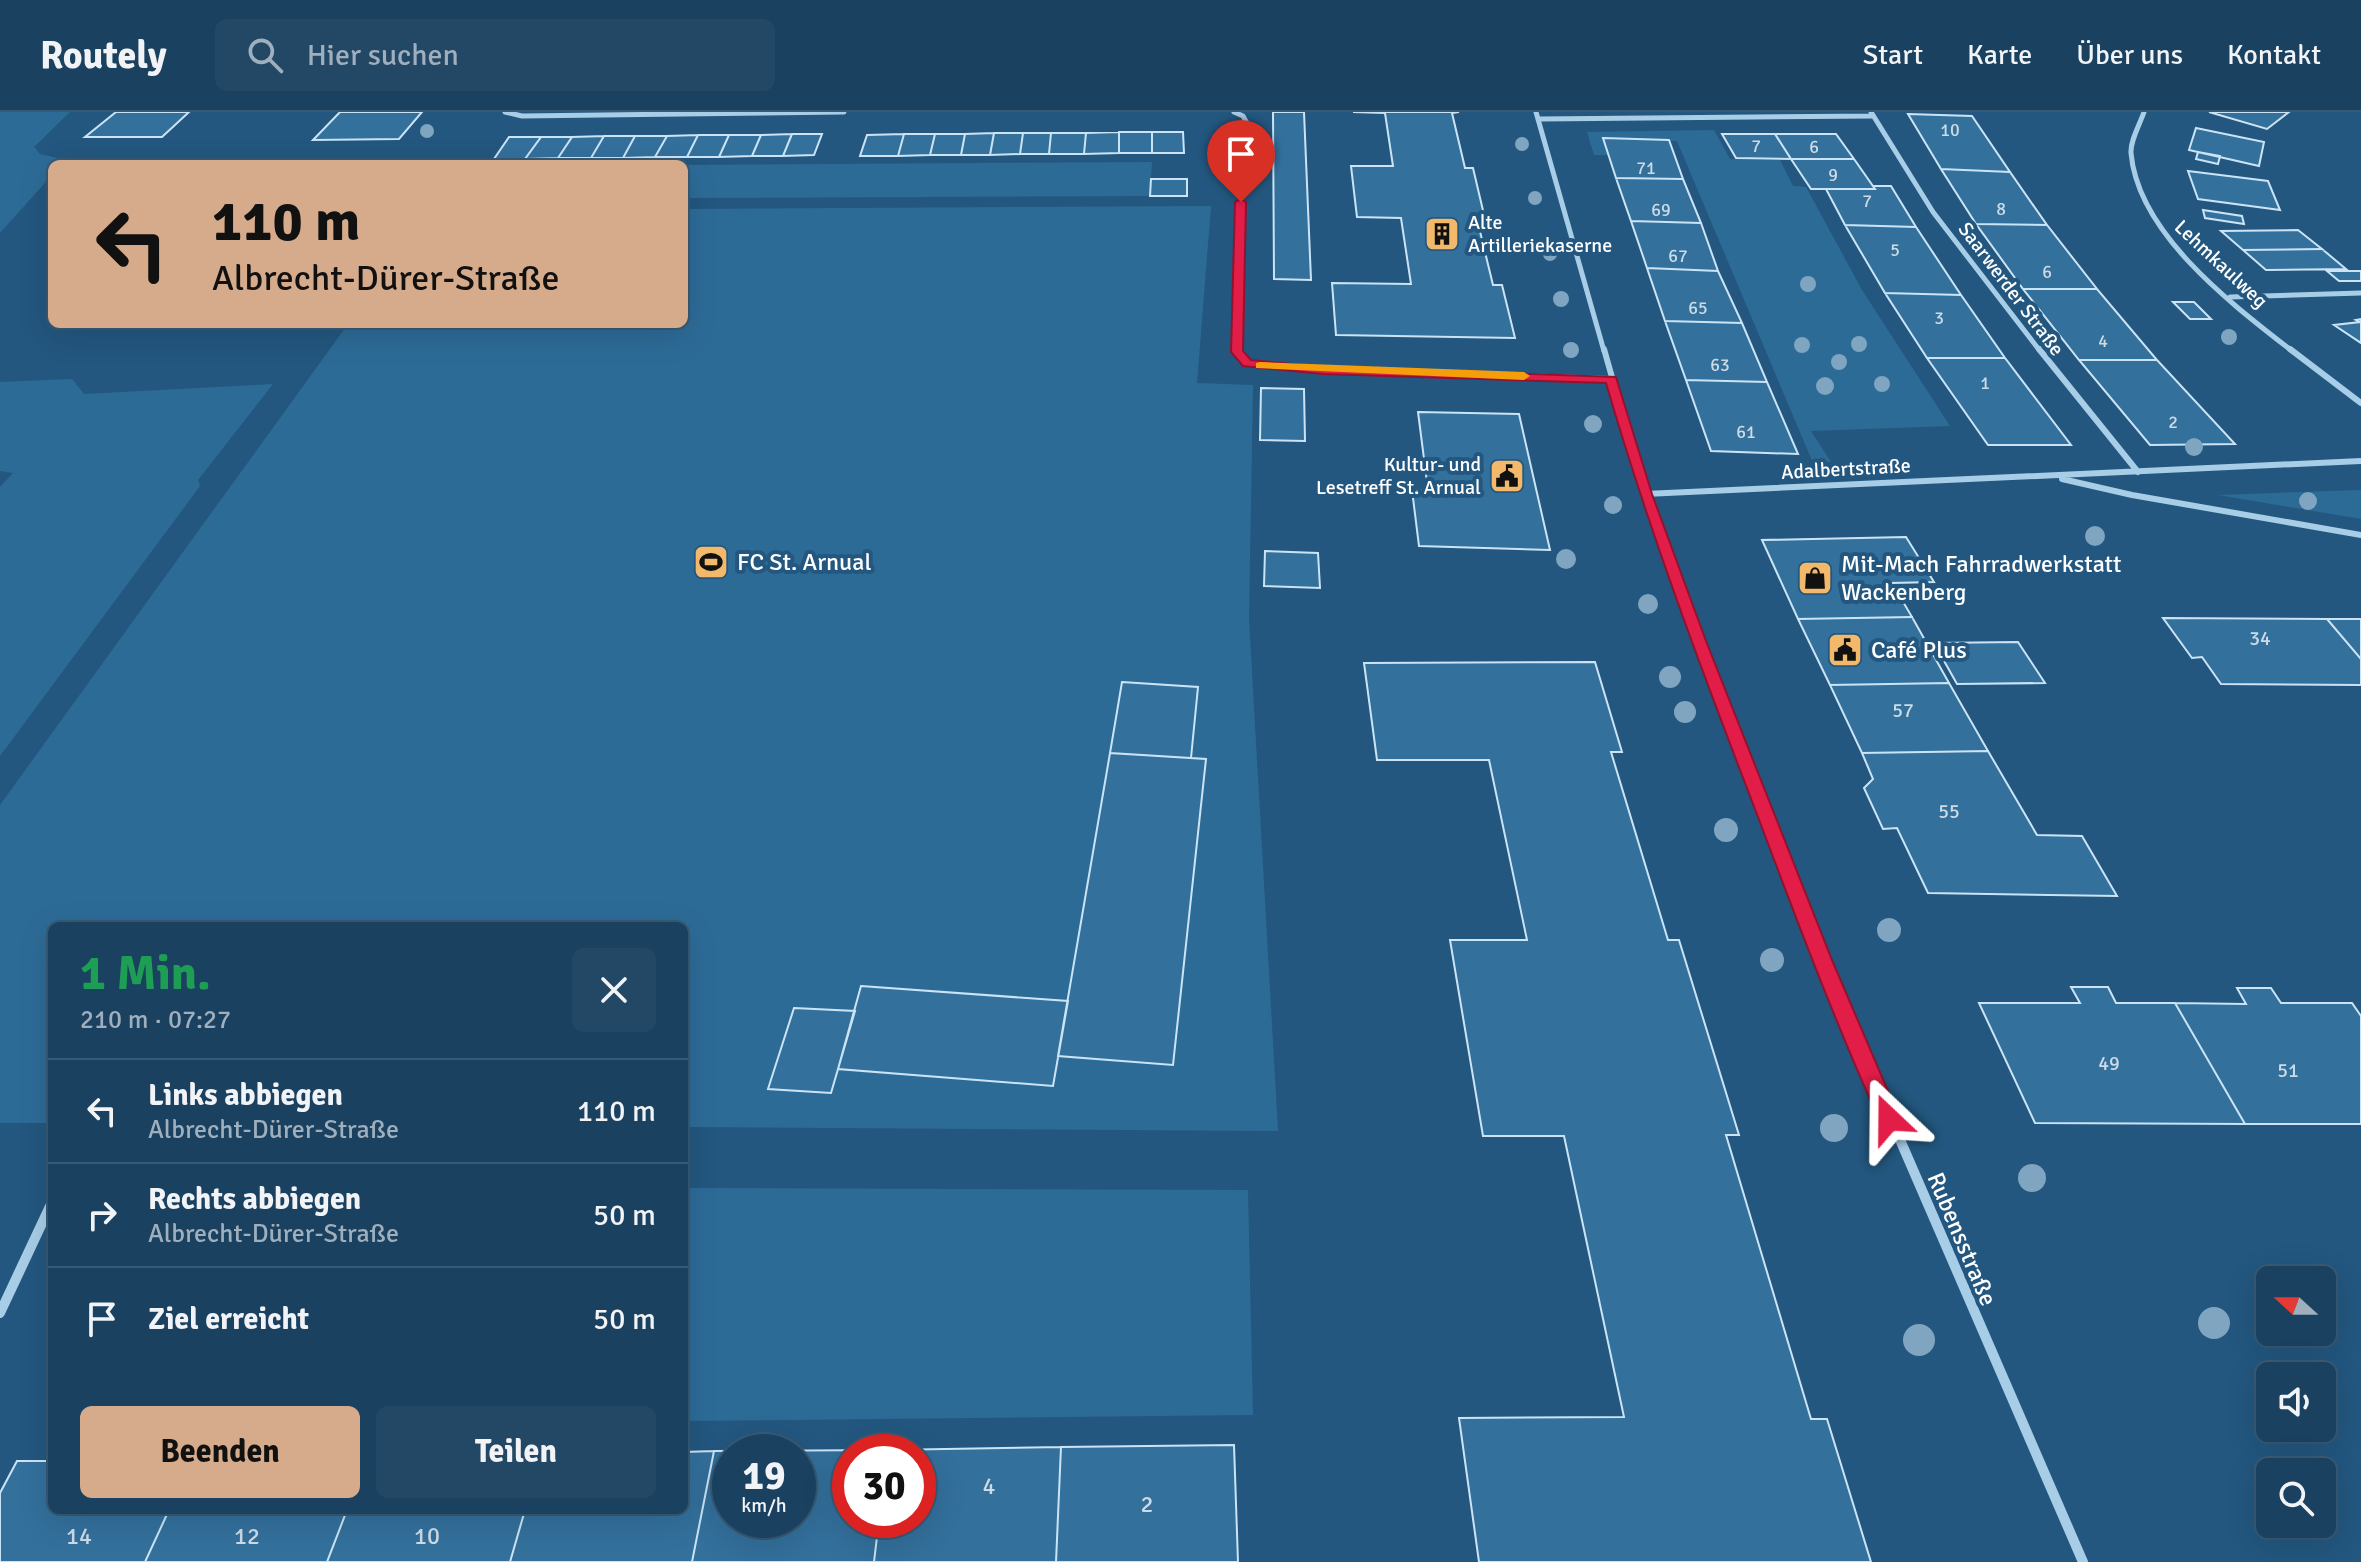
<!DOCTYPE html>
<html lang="de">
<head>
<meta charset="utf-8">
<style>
  :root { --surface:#1a415f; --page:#234865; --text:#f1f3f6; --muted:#9fafbd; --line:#385a74; --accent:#d6ab8b }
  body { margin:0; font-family:Signika,sans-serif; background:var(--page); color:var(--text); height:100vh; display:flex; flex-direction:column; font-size:30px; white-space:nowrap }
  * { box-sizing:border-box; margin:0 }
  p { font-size:26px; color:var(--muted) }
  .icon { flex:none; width:44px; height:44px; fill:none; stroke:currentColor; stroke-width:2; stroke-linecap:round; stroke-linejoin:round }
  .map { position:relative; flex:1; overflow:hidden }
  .sheet { position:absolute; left:48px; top:810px; width:640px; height:592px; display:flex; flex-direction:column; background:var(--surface); border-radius:12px; box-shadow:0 8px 32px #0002,0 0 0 2px var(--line) }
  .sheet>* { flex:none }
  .hud { position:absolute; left:48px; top:48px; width:640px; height:168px; border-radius:12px; box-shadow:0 8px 32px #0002,0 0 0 2px var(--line); background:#d6ab8b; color:#111; overflow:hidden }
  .needle { width:52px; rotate:291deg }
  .buttons { position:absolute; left:2256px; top:1154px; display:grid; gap:16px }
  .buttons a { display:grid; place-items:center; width:80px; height:80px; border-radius:12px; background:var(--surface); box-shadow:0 8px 32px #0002,0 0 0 2px var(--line); font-size:40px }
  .speed { position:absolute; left:712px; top:1322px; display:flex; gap:16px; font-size:40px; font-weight:700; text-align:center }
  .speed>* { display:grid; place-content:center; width:104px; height:104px; border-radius:50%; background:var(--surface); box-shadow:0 8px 32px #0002,0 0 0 2px var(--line); line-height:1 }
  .speed small { font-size:20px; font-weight:400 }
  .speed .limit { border:12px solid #d22; background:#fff; color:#111 }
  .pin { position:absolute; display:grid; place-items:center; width:68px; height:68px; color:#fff; margin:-82px -34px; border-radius:50% 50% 50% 0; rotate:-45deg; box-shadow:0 0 8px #0007 }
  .pin .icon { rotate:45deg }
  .me { position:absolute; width:88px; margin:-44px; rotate:337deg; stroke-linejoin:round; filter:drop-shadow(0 0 6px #0008) }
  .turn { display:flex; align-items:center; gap:28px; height:168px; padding:0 32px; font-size:36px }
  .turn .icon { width:104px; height:104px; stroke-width:2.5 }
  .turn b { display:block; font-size:56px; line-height:68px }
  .round { display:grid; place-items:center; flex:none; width:84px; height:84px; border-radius:12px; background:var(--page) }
  .overview { display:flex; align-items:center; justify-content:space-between; height:136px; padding:0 32px }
  h1 { font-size:48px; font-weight:800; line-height:60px; color:#1e9e55 }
  .action { display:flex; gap:16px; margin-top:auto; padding:16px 32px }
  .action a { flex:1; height:92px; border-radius:12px; background:var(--accent); color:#111; font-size:32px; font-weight:800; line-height:92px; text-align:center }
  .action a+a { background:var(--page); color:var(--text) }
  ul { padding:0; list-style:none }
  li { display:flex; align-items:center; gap:24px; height:104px; padding:0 32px; border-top:2px solid var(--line) }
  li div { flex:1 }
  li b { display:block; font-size:30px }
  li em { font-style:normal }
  header { display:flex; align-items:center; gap:48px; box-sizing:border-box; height:112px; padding:0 40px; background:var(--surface); border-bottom:2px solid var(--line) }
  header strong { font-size:38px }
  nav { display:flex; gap:44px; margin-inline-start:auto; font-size:28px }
  .search { width:560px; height:72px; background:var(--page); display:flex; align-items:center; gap:20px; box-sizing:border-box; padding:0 28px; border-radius:12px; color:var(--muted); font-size:30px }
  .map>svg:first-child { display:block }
  .green { fill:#2d6b97 }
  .building { fill:#33709c; stroke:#cbe4f5; stroke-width:2; fill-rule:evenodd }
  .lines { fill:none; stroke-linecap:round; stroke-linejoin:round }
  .minor-far3 { stroke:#a8cde7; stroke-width:5 }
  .minor-far2 { stroke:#a8cde7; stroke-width:6 }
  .minor-far1 { stroke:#a8cde7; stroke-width:8 }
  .minor { stroke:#a8cde7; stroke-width:10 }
  .tree { fill:#7fa5c0 }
  .route { fill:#e11d48; stroke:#92132f; stroke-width:2 }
  .slow { fill:#f59e0b }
  .labels { text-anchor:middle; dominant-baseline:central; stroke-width:8; stroke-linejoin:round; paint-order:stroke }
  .far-number-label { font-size:18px; fill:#ccdbe6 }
  .far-poi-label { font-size:20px; fill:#fff; stroke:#23577f; text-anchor:start }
  .far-street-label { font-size:20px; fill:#fff; stroke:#23577f }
  .number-label { font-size:20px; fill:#ccdbe6 }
  .poi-label { font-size:24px; fill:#fff; stroke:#23577f; text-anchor:start }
  .street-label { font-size:24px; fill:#fff; stroke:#23577f }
  .near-number-label { font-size:24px; fill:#ccdbe6 }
</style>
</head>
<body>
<header>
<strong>Routely</strong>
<div class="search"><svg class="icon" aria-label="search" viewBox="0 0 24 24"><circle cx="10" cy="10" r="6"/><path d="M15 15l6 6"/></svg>Hier suchen</div>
<nav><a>Start</a><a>Karte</a><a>Über uns</a><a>Kontakt</a></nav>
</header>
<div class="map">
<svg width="2361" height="1450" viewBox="0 0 2361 1450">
  <rect width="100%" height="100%" fill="#23577f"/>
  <path class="green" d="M0,0H70L34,35L40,42L58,46L44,72L0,121Z
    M1714,18L1730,47L1780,48L1793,74L1806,75L1862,178L1950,314L1811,319L1831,350L1813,351L1677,29L1603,26L1609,43H1594L1587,20Z
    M1152,50L1150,84L684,86V53Z
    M1211,94L1197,271L1253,273L1249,507L1278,1019L684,1015V814H52V1011H0V693L348,212H684V97Z
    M72,267L84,282L273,272L198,368L200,374L0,644V375L13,361L0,359V270Z
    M2361,378V407L2218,383Z
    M684,1076L1248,1078L1253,1303L684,1309Z"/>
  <path class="building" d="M116,0H189L162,25H85Z
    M340,0H422L399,27L313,28Z
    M1273,0H1304L1311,168L1274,167Z
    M1353,0H1459L1452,1L1465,56H1473L1485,107H1477L1493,173H1502L1515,226L1336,223L1332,171L1411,172L1401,106L1357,105L1351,54H1393L1385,1Z
    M2209,0H2289L2267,17Z
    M1908,2L1972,4L2010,60L1941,57Z
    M2196,16L2264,30L2259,54L2189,38Z
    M1119,20H1152V41H1119Z
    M1119,20V41L1084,42L1086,21Z
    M1152,20H1183L1184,41H1152Z
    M994,21H1023L1020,42L990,43Z
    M994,21L990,43H961L965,22Z
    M1023,21H1051L1049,42H1020Z
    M1051,21H1086L1084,42H1049Z
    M792,22H822L814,43L783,44Z
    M792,22L783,44H752L761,23Z
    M904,22H935L930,43L898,44Z
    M904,22L898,44H860L867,23Z
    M935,22H965L961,43H930Z
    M1722,22H1775L1791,47L1736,46Z
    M1775,22H1836L1854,47H1791Z
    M698,23H729L719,45H687Z
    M698,23L687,45H655L667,24Z
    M729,23H761L752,44L719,45Z
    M604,24H635L623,46H591Z
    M604,24L591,46H558L572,25Z
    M635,24H667L655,45L623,46Z
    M509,25H541L525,47H494Z
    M541,25H572L558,46L525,47Z
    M1603,26L1669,28L1683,67L1616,66Z
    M2198,40L2220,44L2218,52L2196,47Z
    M1791,47H1854L1875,77H1811Z
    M1941,57L2010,60L2047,113L1976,112Z
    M2188,59L2268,69L2280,98L2198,87Z
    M1616,66L1683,67L1701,111L1631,109Z
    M1151,67H1187V84H1150Z
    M1873,74H1891L1916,115L1845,113L1826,77H1875Z
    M2203,98L2242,104L2244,112L2205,106Z
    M1631,109L1701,111L1718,159L1647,156Z
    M1976,112L2047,113L2097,177H2023Z
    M1845,113L1916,115L1961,183L1885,181Z
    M2298,118L2322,137L2243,138L2221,119Z
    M2322,137L2346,157L2266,158L2243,138Z
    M1647,156L1718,159L1742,211L1665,209Z
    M2327,159H2361V169H2339Z
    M2023,177H2097L2157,248H2079Z
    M1885,181L1961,183L2005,246H1927Z
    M2173,190H2194L2211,207H2190Z
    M2361,207V231L2334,213L2360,210L2356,208Z
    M1665,209L1742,211L1767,270L1686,268Z
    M1927,246H2005L2071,333H1988Z
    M2079,248H2157L2235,332L2150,333Z
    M1686,268L1767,270L1798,342L1711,339Z
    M1261,276L1304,277L1305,329L1260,328Z
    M1418,300L1519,302L1550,438L1419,434L1412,378H1428Z
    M1906,425L1934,470L1892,471L1912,505L1798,507L1762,428Z
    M1265,439L1318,441L1320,476L1264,474Z
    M1912,505L1949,571L1830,573L1798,507Z
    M2163,506L2327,507L2361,547V573L2221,572L2202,545L2192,546Z
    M2327,507H2361V547Z
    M2018,530L2045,571L1957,572L1934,531Z
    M1595,550L1622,640H1611L1668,828H1679L1739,1023H1726L1811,1307H1827L1871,1450H1479L1459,1306L1624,1305L1564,1024H1483L1450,828H1527L1489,648H1377L1364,551Z
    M1122,570L1198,575L1191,646L1110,641Z
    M1949,571L1988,639L1862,641L1830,573Z
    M1988,639L2037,723L2082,724L2117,784L1928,781L1897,716L1883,717L1864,676L1873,667L1862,641Z
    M1110,641L1206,647L1173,953L1058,944Z
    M861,874L1068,889L1053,974L838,957Z
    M2071,875H2108L2116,891H2175L2245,1012L2035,1011L1979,891H2080Z
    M2237,876H2271L2281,891H2352L2361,904V1012H2245L2175,891L2246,892Z
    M794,896L855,899L831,981L768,977Z
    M1234,1333L1238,1450H1056L1061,1335Z
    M1061,1335L1056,1450H874L879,1408H918V1340L887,1338Z
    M887,1338L850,1340V1408H879L874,1450H692L714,1339ZM730,1340H798V1408H730Z
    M714,1339L692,1450H510L525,1398H684V1340Z
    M17,1349H52V1398H169L145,1450H0V1381Z
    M169,1398H347L327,1450H145Z
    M347,1398H525L510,1450H327Z"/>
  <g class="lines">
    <path class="minor-far3" d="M505,0L522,4L844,0
      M1234,0L1243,4L1248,13L1241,90L1237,239
      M1536,0L1604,239
      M1871,0L1933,100L2040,239
      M2144,0C2140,12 2130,29 2131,41C2138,122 2233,193 2292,239
      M1540,7L1872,4
      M2230,185L2361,181"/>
    <path class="minor-far2" d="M1237,237L1247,251L1323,258L1612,267
      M1604,237L1645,382L1705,546
      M2039,237L2138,360
      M2290,237L2361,291
      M2062,367L2132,383L2361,423
      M1645,382L2361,349"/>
    <path class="minor-far1" d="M1704,544L1822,848L1863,942"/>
    <path class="minor" d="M1862,940L2083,1450
      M0,1201L52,1090"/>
  </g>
  <g class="tree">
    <circle cx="427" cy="19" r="7"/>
    <circle cx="1522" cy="32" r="7"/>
    <circle cx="1535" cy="86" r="7"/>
    <circle cx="1550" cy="142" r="7"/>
    <circle cx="1808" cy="172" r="8"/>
    <circle cx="1561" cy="187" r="8"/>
    <circle cx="2229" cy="225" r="8"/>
    <circle cx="1859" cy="232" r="8"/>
    <circle cx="1802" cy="233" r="8"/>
    <circle cx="1571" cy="238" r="8"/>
    <circle cx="1839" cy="250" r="8"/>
    <circle cx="1882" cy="272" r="8"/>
    <circle cx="1825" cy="274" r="9"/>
    <circle cx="1593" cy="312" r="9"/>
    <circle cx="2194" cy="335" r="9"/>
    <circle cx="2308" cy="389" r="9"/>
    <circle cx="1613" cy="393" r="9"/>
    <circle cx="2095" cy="424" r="10"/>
    <circle cx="1566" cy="447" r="10"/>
    <circle cx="1648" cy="492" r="10"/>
    <circle cx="1670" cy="565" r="11"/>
    <circle cx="1685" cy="600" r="11"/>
    <circle cx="1726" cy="718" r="12"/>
    <circle cx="1889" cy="818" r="12"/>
    <circle cx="1772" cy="848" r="12"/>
    <circle cx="1834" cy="1016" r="14"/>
    <circle cx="2032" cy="1066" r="14"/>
    <circle cx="2214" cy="1211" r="16"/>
    <circle cx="1919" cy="1228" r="16"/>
  </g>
  <path class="route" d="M1241,87L1246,90L1243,239L1251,248L1323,255L1616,265L1652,382L1706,529L1832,848L1900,1007L1897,1014L1889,1017L1882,1014C1836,913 1797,809 1758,705C1703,562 1649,419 1606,271L1323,262L1243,254L1231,240L1235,90Z"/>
  <path class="slow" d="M1260,250L1524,260L1530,264L1524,268L1256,256V251Z"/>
  <defs>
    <g id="building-square" transform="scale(1.8)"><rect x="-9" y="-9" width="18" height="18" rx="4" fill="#f2b96b" stroke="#23577f"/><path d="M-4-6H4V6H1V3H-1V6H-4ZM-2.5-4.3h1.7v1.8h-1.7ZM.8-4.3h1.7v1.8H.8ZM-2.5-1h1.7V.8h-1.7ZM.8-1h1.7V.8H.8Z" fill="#111"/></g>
    <g id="civic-square" transform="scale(1.8)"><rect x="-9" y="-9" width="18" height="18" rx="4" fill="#f2b96b" stroke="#23577f"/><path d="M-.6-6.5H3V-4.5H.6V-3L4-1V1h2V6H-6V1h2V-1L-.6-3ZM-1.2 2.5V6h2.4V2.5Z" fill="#111"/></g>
    <g id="stadium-square" transform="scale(1.8)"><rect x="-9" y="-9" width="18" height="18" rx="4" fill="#f2b96b" stroke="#23577f"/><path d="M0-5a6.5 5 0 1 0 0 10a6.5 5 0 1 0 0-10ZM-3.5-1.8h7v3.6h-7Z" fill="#111"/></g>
    <g id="shop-square" transform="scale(1.8)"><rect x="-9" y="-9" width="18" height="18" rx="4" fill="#f2b96b" stroke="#23577f"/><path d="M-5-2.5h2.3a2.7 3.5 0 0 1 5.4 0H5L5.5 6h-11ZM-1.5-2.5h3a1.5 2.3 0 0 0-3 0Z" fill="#111"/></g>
  </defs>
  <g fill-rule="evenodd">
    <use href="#building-square" x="1442" y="122"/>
    <use href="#civic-square" x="1507" y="364"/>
    <use href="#stadium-square" x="711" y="450"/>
    <use href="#shop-square" x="1815" y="466"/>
    <use href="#civic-square" x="1845" y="538"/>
  </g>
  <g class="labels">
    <g class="far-number-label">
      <text x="1950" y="18">10</text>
      <text x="1756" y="34">7</text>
      <text x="1814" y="35">6</text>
      <text x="1646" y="56">71</text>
      <text x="1833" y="63">9</text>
      <text x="1867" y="89">7</text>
      <text x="2001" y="97">8</text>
      <text x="1661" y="98">69</text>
      <text x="1895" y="138">5</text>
      <text x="1678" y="144">67</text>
      <text x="2047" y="160">6</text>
      <text x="1698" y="196">65</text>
      <text x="1939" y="206">3</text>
      <text x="2103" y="229">4</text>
      <text x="1720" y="253">63</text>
      <text x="1985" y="271">1</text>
      <text x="2173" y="310">2</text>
      <text x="1746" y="320">61</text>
    </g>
    <g class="far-poi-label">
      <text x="1468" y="110">Alte<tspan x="1468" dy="23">Artilleriekaserne</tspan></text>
      <text x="1481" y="352" text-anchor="end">Kultur- und<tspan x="1481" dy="23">Lesetreff St. Arnual</tspan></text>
    </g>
    <g class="far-street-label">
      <text transform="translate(2221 152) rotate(43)">Lehmkaulweg</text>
      <text transform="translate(2011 177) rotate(53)">Saarwerder Straße</text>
      <text transform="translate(1846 357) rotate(-3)">Adalbertstraße</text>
    </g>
    <g class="number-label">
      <text x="2260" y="526">34</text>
      <text x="1903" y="598">57</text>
      <text x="1949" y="699">55</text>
      <text x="2109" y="951">49</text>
      <text x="2288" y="958">51</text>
    </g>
    <g class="poi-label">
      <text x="737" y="450">FC St. Arnual</text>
      <text x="1841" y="452">Mit-Mach Fahrradwerkstatt<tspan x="1841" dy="28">Wackenberg</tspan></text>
      <text x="1871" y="538">Café Plus</text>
    </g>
    <g class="street-label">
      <text transform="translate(1962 1127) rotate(67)">Rubensstraße</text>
    </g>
    <g class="near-number-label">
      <text x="989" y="1374">4</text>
      <text x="1147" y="1392">2</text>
      <text x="79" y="1424">14</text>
      <text x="247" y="1424">12</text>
      <text x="427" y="1424">10</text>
    </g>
  </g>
</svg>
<div class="buttons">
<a><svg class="needle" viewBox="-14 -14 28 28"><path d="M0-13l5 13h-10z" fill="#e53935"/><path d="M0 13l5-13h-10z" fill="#9fafbd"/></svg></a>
<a><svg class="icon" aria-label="sound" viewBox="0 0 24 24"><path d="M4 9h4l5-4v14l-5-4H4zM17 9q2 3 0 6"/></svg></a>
<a><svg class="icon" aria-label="search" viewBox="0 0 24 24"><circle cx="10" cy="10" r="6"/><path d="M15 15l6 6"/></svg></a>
</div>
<div class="speed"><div>19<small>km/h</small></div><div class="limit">30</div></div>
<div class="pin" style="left:1241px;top:90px;background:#d93025"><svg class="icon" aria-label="arrive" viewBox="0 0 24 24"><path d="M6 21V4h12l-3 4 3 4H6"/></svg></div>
<svg class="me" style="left:1889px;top:1007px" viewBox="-20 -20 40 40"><path d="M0-17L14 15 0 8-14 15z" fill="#e11d48" stroke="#fff" stroke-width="4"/></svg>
<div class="hud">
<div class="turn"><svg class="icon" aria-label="left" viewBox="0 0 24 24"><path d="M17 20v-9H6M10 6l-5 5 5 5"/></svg><div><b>110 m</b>Albrecht-Dürer-Straße</div></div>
</div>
<section class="sheet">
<div class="overview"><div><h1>1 Min.</h1><p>210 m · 07:27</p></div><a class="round"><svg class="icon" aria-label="close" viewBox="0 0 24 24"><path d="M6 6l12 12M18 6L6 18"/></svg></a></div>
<ul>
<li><svg class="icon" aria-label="left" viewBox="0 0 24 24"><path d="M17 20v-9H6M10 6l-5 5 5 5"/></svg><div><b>Links abbiegen</b><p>Albrecht-Dürer-Straße</p></div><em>110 m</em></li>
<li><svg class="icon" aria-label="right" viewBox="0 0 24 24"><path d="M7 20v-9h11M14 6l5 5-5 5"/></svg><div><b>Rechts abbiegen</b><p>Albrecht-Dürer-Straße</p></div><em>50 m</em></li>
<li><svg class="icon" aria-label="arrive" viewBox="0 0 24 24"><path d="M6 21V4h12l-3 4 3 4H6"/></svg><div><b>Ziel erreicht</b></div><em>50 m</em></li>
</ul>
<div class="action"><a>Beenden</a><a>Teilen</a></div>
</section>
</div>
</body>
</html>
